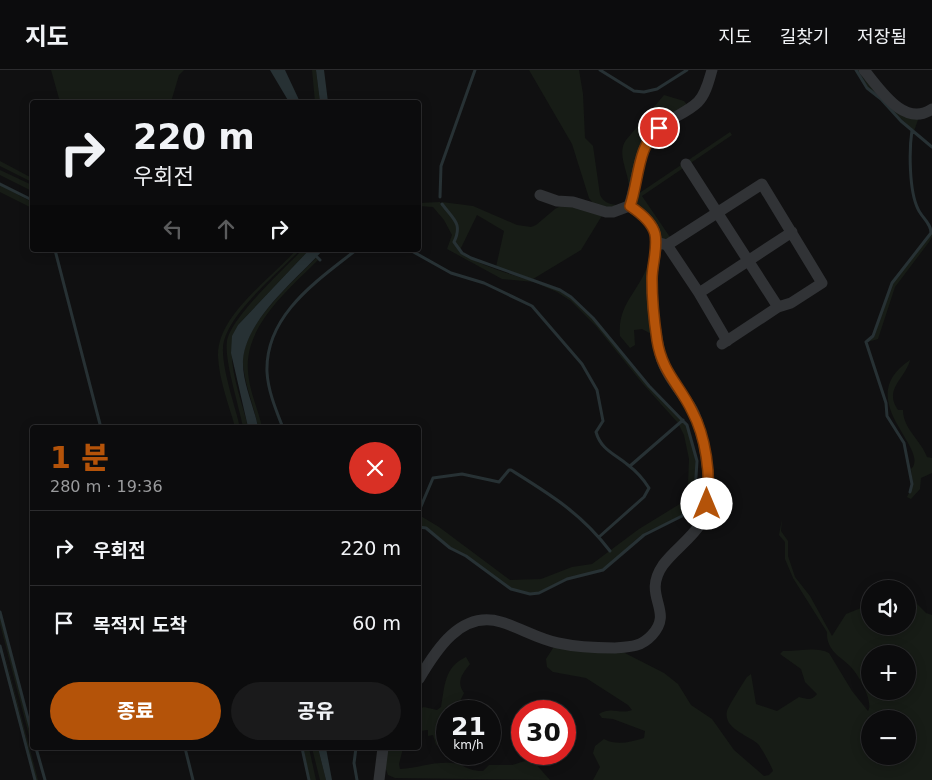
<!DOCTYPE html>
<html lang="ko">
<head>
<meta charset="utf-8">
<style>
  :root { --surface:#0c0c0d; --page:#1a1a1b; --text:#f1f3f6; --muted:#9a9b9d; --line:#2c2c2e; --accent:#b45309 }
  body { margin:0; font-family:"DejaVu Sans","Noto Sans KR",sans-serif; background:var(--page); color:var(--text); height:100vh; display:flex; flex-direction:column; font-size:19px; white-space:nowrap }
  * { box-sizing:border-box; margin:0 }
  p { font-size:16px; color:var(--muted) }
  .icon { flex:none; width:28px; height:28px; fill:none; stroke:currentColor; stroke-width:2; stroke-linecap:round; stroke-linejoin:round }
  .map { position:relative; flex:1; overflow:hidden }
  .sheet { position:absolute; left:30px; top:355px; width:391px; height:325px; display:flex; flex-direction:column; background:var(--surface); border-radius:5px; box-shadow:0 2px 12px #0003,0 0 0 1px var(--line) }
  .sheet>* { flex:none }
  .guide { position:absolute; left:30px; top:30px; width:391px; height:152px; border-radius:5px; box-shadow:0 2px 12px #0003,0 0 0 1px var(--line); background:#0c0c0d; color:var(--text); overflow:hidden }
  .controls { position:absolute; left:861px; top:510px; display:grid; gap:10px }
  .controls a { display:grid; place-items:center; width:55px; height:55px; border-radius:50%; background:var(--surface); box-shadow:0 2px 12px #0003,0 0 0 1px var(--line); font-size:25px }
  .speed { position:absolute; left:436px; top:630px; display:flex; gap:10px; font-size:25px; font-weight:700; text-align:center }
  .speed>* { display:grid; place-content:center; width:65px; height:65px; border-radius:50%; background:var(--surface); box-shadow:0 2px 12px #0003,0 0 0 1px var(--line); line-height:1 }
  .speed small { font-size:12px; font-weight:400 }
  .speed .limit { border:8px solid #d22; background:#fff; color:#111 }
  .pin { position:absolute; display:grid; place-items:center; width:42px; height:42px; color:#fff; margin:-21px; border:2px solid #fff; border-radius:50%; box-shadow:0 1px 5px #0007 }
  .me { position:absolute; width:55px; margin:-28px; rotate:0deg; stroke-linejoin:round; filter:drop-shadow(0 0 4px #0008) }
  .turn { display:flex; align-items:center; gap:18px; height:105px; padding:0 20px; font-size:22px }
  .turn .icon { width:65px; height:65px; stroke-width:2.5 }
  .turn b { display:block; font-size:35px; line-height:42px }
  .lanes { display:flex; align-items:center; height:48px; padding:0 20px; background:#0003; justify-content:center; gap:25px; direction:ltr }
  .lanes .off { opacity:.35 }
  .round { display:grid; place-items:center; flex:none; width:52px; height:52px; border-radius:26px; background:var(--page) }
  .summary { display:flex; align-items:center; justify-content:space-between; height:85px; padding:0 20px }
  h1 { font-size:30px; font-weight:800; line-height:38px; color:var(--accent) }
  .button { display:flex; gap:10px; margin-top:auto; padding:10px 20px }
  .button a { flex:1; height:58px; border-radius:30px; background:var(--accent); color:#fff; font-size:20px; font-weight:800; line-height:58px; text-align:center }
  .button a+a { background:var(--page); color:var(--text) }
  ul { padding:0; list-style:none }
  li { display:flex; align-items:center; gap:15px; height:75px; padding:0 20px; border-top:1px solid var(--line) }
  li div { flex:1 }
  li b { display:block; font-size:19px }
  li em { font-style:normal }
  header { display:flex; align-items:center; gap:30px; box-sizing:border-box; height:70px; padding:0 25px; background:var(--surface); border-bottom:1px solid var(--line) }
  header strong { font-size:24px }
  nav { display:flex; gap:28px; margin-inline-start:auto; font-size:18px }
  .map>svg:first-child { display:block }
  .green { fill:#171c16; fill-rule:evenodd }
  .water { fill:#273134 }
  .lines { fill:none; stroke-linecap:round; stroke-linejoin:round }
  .stream { stroke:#273134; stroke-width:3 }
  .minor { stroke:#313336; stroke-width:11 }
  .route-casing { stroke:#753606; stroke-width:12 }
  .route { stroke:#b45309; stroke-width:9 }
</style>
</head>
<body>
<header>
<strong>지도</strong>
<nav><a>지도</a><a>길찾기</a><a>저장됨</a></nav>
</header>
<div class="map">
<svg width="932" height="710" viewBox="0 0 932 710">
  <rect width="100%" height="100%" fill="#101011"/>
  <path class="green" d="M51,0H184L179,5L171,32H60Z
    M312,0H316L320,32H315Z
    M529,0H579L583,24L585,68L593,76L600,125C604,133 611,135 620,135L626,131C627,127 629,122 629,118C629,102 616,84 626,70L664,25L684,31L688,36L657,56L629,129L621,138L595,136L589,128L572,74Z
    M857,0H862L887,28L919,47L914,61L868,18Z
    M730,62L732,65L642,126L672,170L659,171L633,134L635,126Z
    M0,91L32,108V112L0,96Z
    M0,100L32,115V121L0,105Z
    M0,115L32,132V138L0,122Z
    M440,132C450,149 463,151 454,172C464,197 534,208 559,221C594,238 623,285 647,315C658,328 671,338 682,350L678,353L643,314L595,255L571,231L557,222L534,212L502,209L447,179L452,165L444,150L433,137L419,136V133Z
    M442,132L473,136L517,155L531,157L536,155L555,139L563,135L603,144L581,180L533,209L496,197L504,161L477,145L460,180L455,172C466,149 449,150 442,132Z
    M932,158V167L929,172L895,217L878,269L867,272L874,267L892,213L931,163Z
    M296,180H300C278,203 224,247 223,278C222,299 235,336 240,357H235C229,335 219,310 218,286C217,245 271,209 296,180Z
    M302,180H309L238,255C222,285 241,326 248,357H243C239,336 224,290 227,271C231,247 284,199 302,180Z
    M316,188L318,190C289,219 244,256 248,301C249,320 258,339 262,357H258C254,336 245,316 243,294C240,257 292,213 316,188Z
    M649,190L655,266L642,259L634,260L635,275L630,278L620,266C617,232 642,220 649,190Z
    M910,290C906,308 883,319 898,340H903C903,359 921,370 927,387L932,388V403L921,408L920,419L911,429L907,427L913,415L911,399C932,379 850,330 910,290Z
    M683,351C698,368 701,419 688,438C679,452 656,455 642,465C628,475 617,490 602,499C592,505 580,504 569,507C556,512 546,524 531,523C505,522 487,499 466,486C459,481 451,478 443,472C435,466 429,458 419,456V445L439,457L510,510L541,509L572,497L592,494L639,459L683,432L688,415L689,389L684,365L679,355Z
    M782,449L781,461L788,471V486L795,507L810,526L832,566L846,544L861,538L865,540L870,529V556H908V525L926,543L932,545V710H593L600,697L593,683L595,676L604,669C616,676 631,672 644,668L645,661L613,649L602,648L599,644C612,636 619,645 632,640L628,635L586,608L553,602L547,597L546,589L555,575L619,580L664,603L678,614L691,635L712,649L734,680L764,706L769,705L773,701C772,697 761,677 758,674C749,665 723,659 727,641C728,637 743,613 747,607L751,604L756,634L777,641L799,627C807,629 812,631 817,624L805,612L801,599L780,584L783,581C797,582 816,576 829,583L852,621L868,641C874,631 858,604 850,596C843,589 833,584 829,574C827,570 827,566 827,562L793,508L785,489V472L779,465ZM870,584H908V621H870ZM870,649H908V686H870Z
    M0,547L32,668V677L0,554Z
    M0,566L38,710H36Z
    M466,587L470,594C462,604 456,612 464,623L455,641H448L446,671L436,675L433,665L428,666V660L419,661V639L424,637L437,640L441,637C445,616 444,597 466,587Z
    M303,678H309L316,710H310Z
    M312,678H318L326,710H320Z
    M387,678H403L399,694L400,699C418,698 435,691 452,693C465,694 466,701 483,701L489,695H512L525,691L534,692L550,710L395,708L388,705L384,694Z"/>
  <path class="water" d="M270,0H285L300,32H289Z
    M316,0H324L328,32H320Z
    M309,180H323C297,209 246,249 243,290C242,312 254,336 258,357H248L231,283L232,266L238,255Z
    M318,678H326L332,710H326Z"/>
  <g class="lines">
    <path class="stream" d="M600,0L634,21L644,22L657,19L687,0
      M856,0L867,18L881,29L901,51L932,77
      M0,114L32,130
      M440,127L441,96L475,0
      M55,180L101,358
      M410,180L451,203L484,213L532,236L582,294L597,320L603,351L596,362C601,380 615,384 628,395C636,401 644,410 649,418L644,427L599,467
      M317,187L320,190
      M283,358C276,340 268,321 267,302C265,245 317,211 356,180
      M630,396L683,350
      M910,422L912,414L904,373L887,346L886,333L866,272L873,266L892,213L931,163C931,153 922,148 918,139C909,121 909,80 912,60
      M419,441L433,408L462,404L499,412L509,400H511C551,425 581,443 610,481
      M419,457L426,458L450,478L466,486L511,519L530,524L539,523L567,509L603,500L644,465L682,446L688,439L695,423L697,391L687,355L649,316L593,248L571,227L560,220L471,188L462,183L454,172C463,153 453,149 442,134
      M0,542L32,664
      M0,576L35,710
      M36,678L45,710
      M185,678L193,710
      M302,678L309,710
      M356,678L354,693L357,710"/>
    <path class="minor" d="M864,0C880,19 904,58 932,39
      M686,94L778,237
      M540,125L557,131L573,132L606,142H613L629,136C637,114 637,86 651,66C662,50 685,45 698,32C706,24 709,10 712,0
      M656,172L667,175L762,114L822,213L791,233L778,237L722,274
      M667,175L699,223L727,271
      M699,223L792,162
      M419,609C436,580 461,540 501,552C521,558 538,569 558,573C576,577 596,578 615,578C630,577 641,577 652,565C675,540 641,527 663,495C674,480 691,469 701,453C714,433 708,398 704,375C701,364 698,350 692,339C681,321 665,305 660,284C655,259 651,233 652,208C652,194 659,177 655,163C652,152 639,142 629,136
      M379,710L383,678"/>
  </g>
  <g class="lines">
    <g class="route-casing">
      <path id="route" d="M659,58C637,76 639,111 630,136C639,142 652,152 655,164C658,178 652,195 652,209C652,229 654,250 657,270C662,302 679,314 692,341C706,367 711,405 707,434"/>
    </g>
    <use href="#route" class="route"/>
  </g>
</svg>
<div class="controls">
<a><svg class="icon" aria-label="sound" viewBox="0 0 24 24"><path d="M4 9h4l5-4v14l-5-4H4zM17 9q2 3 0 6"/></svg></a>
<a>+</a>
<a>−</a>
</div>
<div class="speed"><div>21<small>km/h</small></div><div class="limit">30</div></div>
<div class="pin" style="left:659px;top:58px;background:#d93025"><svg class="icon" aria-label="arrive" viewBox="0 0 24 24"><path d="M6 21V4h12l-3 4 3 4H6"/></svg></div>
<svg class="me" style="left:707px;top:434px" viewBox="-20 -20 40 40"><circle r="19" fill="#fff"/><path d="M0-13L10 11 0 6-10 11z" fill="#b45309"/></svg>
<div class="guide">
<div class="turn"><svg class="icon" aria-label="right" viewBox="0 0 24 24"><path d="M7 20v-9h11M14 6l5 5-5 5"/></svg><div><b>220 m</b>우회전</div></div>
<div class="lanes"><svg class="icon off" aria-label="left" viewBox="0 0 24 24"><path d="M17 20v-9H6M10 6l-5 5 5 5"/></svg><svg class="icon off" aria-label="ahead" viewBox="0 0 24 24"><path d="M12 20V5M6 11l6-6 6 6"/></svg><svg class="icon" aria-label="right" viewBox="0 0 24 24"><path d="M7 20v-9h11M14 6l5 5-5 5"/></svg></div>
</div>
<section class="sheet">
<div class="summary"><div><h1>1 분</h1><p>280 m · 19:36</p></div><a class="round" style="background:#d93025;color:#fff"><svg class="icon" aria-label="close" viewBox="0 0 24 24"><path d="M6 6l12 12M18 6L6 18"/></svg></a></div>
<ul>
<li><svg class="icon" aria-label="right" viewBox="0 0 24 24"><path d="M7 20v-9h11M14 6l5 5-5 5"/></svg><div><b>우회전</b></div><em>220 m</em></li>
<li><svg class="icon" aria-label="arrive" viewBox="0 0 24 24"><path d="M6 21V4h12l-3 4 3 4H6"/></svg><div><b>목적지 도착</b></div><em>60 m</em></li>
</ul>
<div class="button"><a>종료</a><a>공유</a></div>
</section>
</div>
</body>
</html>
